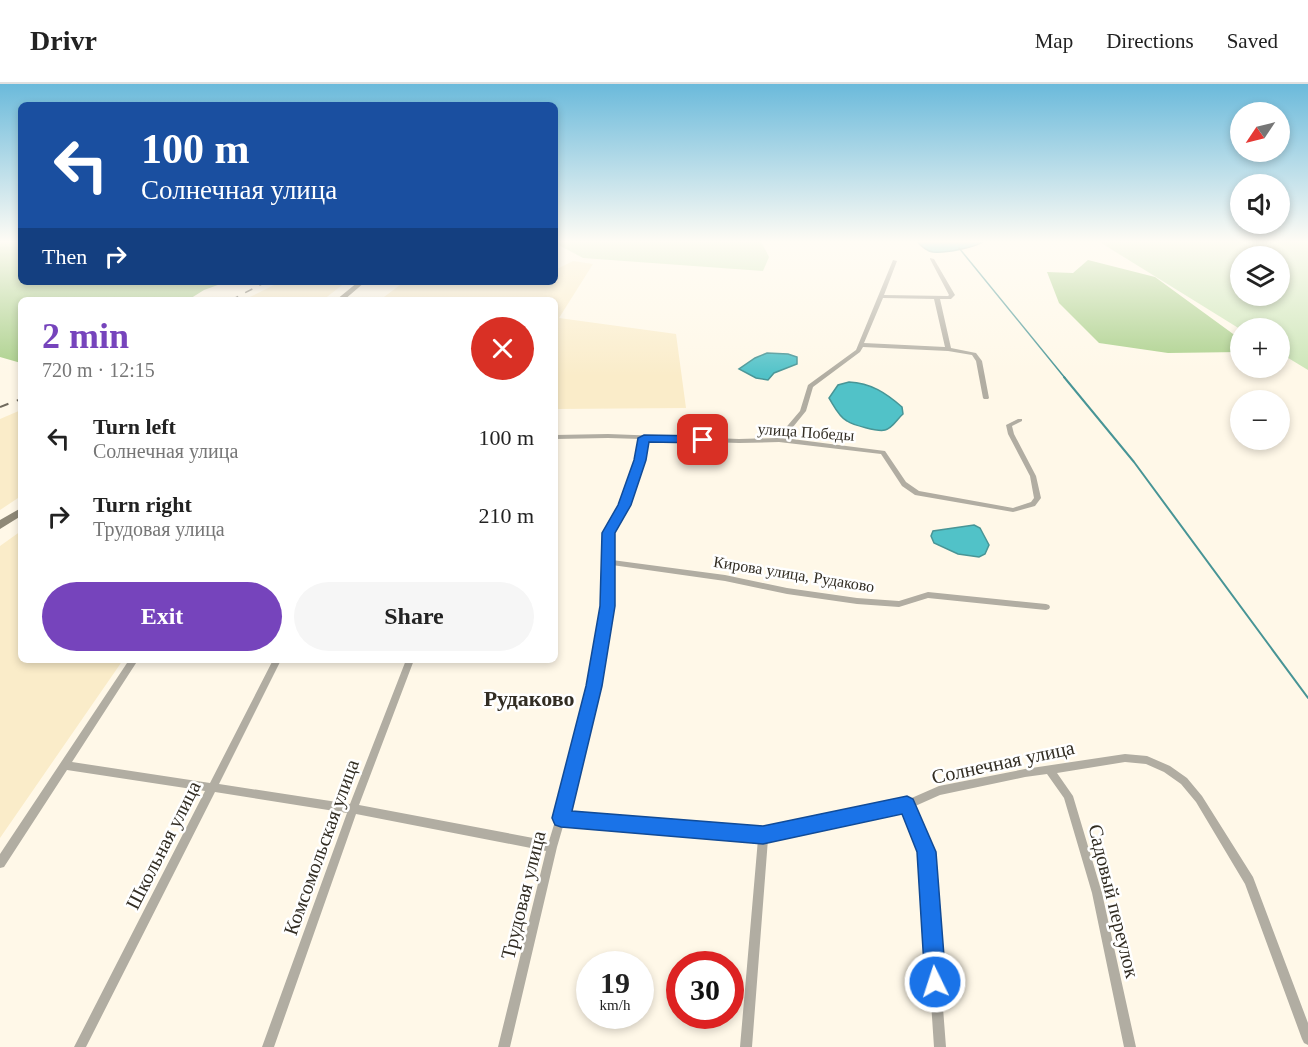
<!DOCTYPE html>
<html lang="en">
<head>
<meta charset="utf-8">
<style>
  :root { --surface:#fff; --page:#f6f6f6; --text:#222; --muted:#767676; --line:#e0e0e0; --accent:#7644bc }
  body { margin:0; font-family:Georgia,serif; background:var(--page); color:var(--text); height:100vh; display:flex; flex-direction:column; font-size:22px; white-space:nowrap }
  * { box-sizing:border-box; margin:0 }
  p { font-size:20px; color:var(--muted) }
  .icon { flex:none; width:33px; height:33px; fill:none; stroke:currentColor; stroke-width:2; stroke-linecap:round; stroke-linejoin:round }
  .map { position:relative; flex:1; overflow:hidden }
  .details { position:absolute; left:18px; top:213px; width:540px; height:366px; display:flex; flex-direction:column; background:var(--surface); border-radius:9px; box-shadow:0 3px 9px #0003 }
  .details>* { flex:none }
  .banner { position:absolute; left:18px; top:18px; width:540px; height:183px; border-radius:9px; box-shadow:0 3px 9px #0003; background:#1a4fa0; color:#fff; overflow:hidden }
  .needle { width:39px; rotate:235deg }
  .fabs { position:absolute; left:1230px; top:18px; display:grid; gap:12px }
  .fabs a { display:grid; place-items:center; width:60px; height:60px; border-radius:50%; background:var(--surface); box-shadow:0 3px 9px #0003; font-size:30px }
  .speed { position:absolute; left:576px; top:867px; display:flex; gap:12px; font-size:30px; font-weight:700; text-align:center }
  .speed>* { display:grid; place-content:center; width:78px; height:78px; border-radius:50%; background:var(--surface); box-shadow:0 3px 9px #0003; line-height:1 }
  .speed small { font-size:15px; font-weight:400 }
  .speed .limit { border:9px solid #d22; background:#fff; color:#111 }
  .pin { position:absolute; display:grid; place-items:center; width:51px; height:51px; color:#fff; margin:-26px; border-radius:12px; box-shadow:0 3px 9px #0006 }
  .me { position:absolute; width:66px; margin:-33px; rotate:356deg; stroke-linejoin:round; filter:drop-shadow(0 0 4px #0008) }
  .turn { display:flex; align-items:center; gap:21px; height:126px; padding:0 24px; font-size:27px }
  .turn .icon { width:78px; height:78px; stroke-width:2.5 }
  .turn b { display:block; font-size:42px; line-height:51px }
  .then { display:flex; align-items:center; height:57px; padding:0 24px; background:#0003; gap:12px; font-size:22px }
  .round { display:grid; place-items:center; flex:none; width:63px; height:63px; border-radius:32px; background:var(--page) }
  .overview { display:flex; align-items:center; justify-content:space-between; height:102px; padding:0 24px }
  h1 { font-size:36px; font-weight:700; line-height:45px; color:var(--accent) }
  .button { display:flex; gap:12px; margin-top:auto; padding:12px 24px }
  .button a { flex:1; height:69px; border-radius:36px; background:var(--accent); color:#fff; font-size:24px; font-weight:700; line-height:69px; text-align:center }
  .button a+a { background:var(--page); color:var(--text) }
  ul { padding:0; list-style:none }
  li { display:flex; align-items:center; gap:18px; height:78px; padding:0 24px }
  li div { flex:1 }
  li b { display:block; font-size:22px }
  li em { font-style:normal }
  header { display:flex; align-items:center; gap:36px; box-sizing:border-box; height:84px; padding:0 30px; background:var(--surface); border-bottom:2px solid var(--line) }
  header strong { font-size:28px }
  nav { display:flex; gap:33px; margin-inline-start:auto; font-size:21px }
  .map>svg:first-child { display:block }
  .built { fill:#faecc9 }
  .green { fill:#cbe5b6; fill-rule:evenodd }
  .forest { fill:#a9cf89 }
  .water { fill:#51c2c8; stroke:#489596; stroke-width:1.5 }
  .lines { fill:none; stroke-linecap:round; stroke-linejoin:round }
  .stream-far1 { stroke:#489596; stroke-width:1.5 }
  .stream { stroke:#489596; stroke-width:2 }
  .street { fill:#b1ada2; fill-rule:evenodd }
  .secondary { fill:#8f8978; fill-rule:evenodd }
  .rail-far1 { stroke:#706a5e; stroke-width:1.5; stroke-dasharray:8 8; stroke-linecap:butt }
  .rail { stroke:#706a5e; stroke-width:2; stroke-dasharray:9 9; stroke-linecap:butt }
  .route { fill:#1a73e8; stroke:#114b97; stroke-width:1.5 }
  .labels { text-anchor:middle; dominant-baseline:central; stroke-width:5; stroke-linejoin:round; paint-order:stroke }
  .street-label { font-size:16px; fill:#322d23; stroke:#fff }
  .near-street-label { font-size:20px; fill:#322d23; stroke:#fff }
  .district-label { font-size:22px; font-weight:bold; fill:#322d23; stroke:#fff }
</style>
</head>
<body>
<header>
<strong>Drivr</strong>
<nav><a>Map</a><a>Directions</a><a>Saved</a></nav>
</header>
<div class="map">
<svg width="1308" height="963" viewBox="0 0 1308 963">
  <rect width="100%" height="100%" fill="#fff8e8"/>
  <path class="built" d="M573,177L593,180L559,234L676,250L686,324L555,325V216H380L404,198H555V186Z
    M280,198H346L323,216H244Z
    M21,326V412L0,426V335Z
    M21,447V576H123L0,754V462Z"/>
  <path class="green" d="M555,157H761L769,173L763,187L583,174L555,159Z
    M1098,157H1308V286L1280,269V244L1240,245ZM1240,172H1280V212H1240Z"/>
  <path class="forest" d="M0,157H21V198H226L204,206L188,216H21V279L0,273Z
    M1088,176L1155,193L1240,255V268L1168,269L1099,259L1059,219L1047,188L1073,189Z"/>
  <path class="water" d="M917,157H984C975,164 945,169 933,168C926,167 921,162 917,157Z
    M767,269L788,270L797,273V280L774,289L768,296L756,294L739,285L755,274Z
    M849,298C871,299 886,309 902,323L903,330C897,335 893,344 885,346C878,348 853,341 847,337C839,333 834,322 829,314L838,301Z
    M974,441L980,444L989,461L985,470L979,473L958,470L934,459L931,452L933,447Z"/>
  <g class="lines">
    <path class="stream-far1" d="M959,164L1065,294"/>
    <path class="stream" d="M1064,293L1134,378L1308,614"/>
    <path class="street" d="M930,174L934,175L955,211L951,215H940L951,264L976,269L982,277L989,314L988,315H984L983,314L976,277L972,271L948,267L863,263L860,268L813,303L806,327L784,354L885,367L906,398L919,407L1013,424L1031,418L1034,414L1030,392L1008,350L1006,341L1018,335H1022V337L1012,342L1014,350L1036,392L1041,414L1035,422L1013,428L915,411L902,402L881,370L779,358L739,359L647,356L643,376L628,421L613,449L612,476L725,491L787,504L857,514L899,517L928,508L1046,520L1049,521L1050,523L1049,525L1046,526L928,514L899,523L857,520L787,510L725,497L612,481L611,522L598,602L567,730L763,746L907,716L939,702L1025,685L1125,670L1147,672L1170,682L1187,694L1202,712L1253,793L1308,939V961L1304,959L1302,955L1245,800L1196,718L1181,700L1164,688L1146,680L1125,678L1057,689L1073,712L1102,809L1136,963H1124L1092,809L1064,714L1047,690L1025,693L940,711L913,723L931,768L946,963H934L921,768L904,726L768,755L752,963H740L758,755L564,739L557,763L510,963H498L546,767L356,730L274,963H262L347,729L215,708L86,963H74L205,707L67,686L4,783L0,784V770L129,576H138L72,678L210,699L273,576H281L219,700L350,720L406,576H414L359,721L549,757L556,734L590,602L603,522L604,480L603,478L605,476V449L622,421L637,376L641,355L608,354L555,355V351L608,350L739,355L777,354L800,327L808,301L856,266L893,176L897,177L884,211L948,212L949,211L930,175ZM883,214L934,215L945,263L864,259Z"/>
    <path class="secondary" d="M358,198H365L344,216H336Z
      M21,424V432L0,445V436Z"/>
    <path class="rail-far1" d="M231,216L266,198"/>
    <path class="rail" d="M0,323L21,315"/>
  </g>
  <linearGradient id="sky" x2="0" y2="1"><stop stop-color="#6bbadb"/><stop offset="0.54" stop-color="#fffcf5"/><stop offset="1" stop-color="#fffcf5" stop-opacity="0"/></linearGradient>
  <rect width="1308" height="292" fill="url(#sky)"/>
  <path class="route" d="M644,351L703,352L709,356L703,359L649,358L646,376L631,421L615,449V522L602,602L572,727L763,742L907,712L913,715L936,768L946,898L943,905L935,908L928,905L925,898L917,768L902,730L763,760L561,743L555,741L552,734L586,602L600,522L602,449L618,421L634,376L638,354Z"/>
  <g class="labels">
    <g class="street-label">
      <text transform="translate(806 348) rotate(4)">улица Победы</text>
      <text transform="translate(794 490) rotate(9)">Кирова улица, Рудаково</text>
    </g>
    <g class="near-street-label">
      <text transform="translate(1003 678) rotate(-12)">Солнечная улица</text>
      <text transform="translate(163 761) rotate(-63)">Школьная улица</text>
      <text transform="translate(321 763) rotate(-70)">Комсомольская улица</text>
      <text transform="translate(523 811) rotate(-76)">Трудовая улица</text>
      <text transform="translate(1114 817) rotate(76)">Садовый переулок</text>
    </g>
    <g class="district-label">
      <text x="529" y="614">Рудаково</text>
    </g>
  </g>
</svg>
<div class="fabs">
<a><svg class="needle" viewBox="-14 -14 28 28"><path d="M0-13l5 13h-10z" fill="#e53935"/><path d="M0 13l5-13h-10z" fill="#767676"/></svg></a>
<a><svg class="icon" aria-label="sound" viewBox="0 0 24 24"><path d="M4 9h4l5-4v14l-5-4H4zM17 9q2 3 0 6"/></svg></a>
<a><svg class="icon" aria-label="layers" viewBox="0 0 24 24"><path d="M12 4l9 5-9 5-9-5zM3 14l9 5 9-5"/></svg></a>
<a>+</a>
<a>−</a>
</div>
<div class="speed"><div>19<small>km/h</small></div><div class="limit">30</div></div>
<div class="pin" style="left:703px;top:356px;background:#d93025"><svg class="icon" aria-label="arrive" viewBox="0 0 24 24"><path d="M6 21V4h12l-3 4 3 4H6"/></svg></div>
<svg class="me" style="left:935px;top:898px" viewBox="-20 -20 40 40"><circle r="17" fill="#1a73e8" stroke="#fff" stroke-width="3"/><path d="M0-11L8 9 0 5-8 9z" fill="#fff"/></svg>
<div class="banner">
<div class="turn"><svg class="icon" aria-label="left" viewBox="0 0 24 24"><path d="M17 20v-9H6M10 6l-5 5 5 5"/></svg><div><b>100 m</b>Солнечная улица</div></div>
<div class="then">Then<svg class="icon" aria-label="right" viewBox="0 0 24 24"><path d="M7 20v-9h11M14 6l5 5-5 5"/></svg></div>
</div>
<section class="details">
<div class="overview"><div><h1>2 min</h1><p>720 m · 12:15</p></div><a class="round" style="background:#d93025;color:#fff"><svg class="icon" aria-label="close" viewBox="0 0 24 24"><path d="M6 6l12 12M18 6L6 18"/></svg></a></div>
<ul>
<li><svg class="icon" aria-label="left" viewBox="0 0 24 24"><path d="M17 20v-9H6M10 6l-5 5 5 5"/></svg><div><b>Turn left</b><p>Солнечная улица</p></div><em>100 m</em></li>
<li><svg class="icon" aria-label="right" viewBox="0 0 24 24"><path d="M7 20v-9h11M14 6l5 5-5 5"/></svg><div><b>Turn right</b><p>Трудовая улица</p></div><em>210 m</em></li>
</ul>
<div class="button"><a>Exit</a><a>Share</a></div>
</section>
</div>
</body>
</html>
